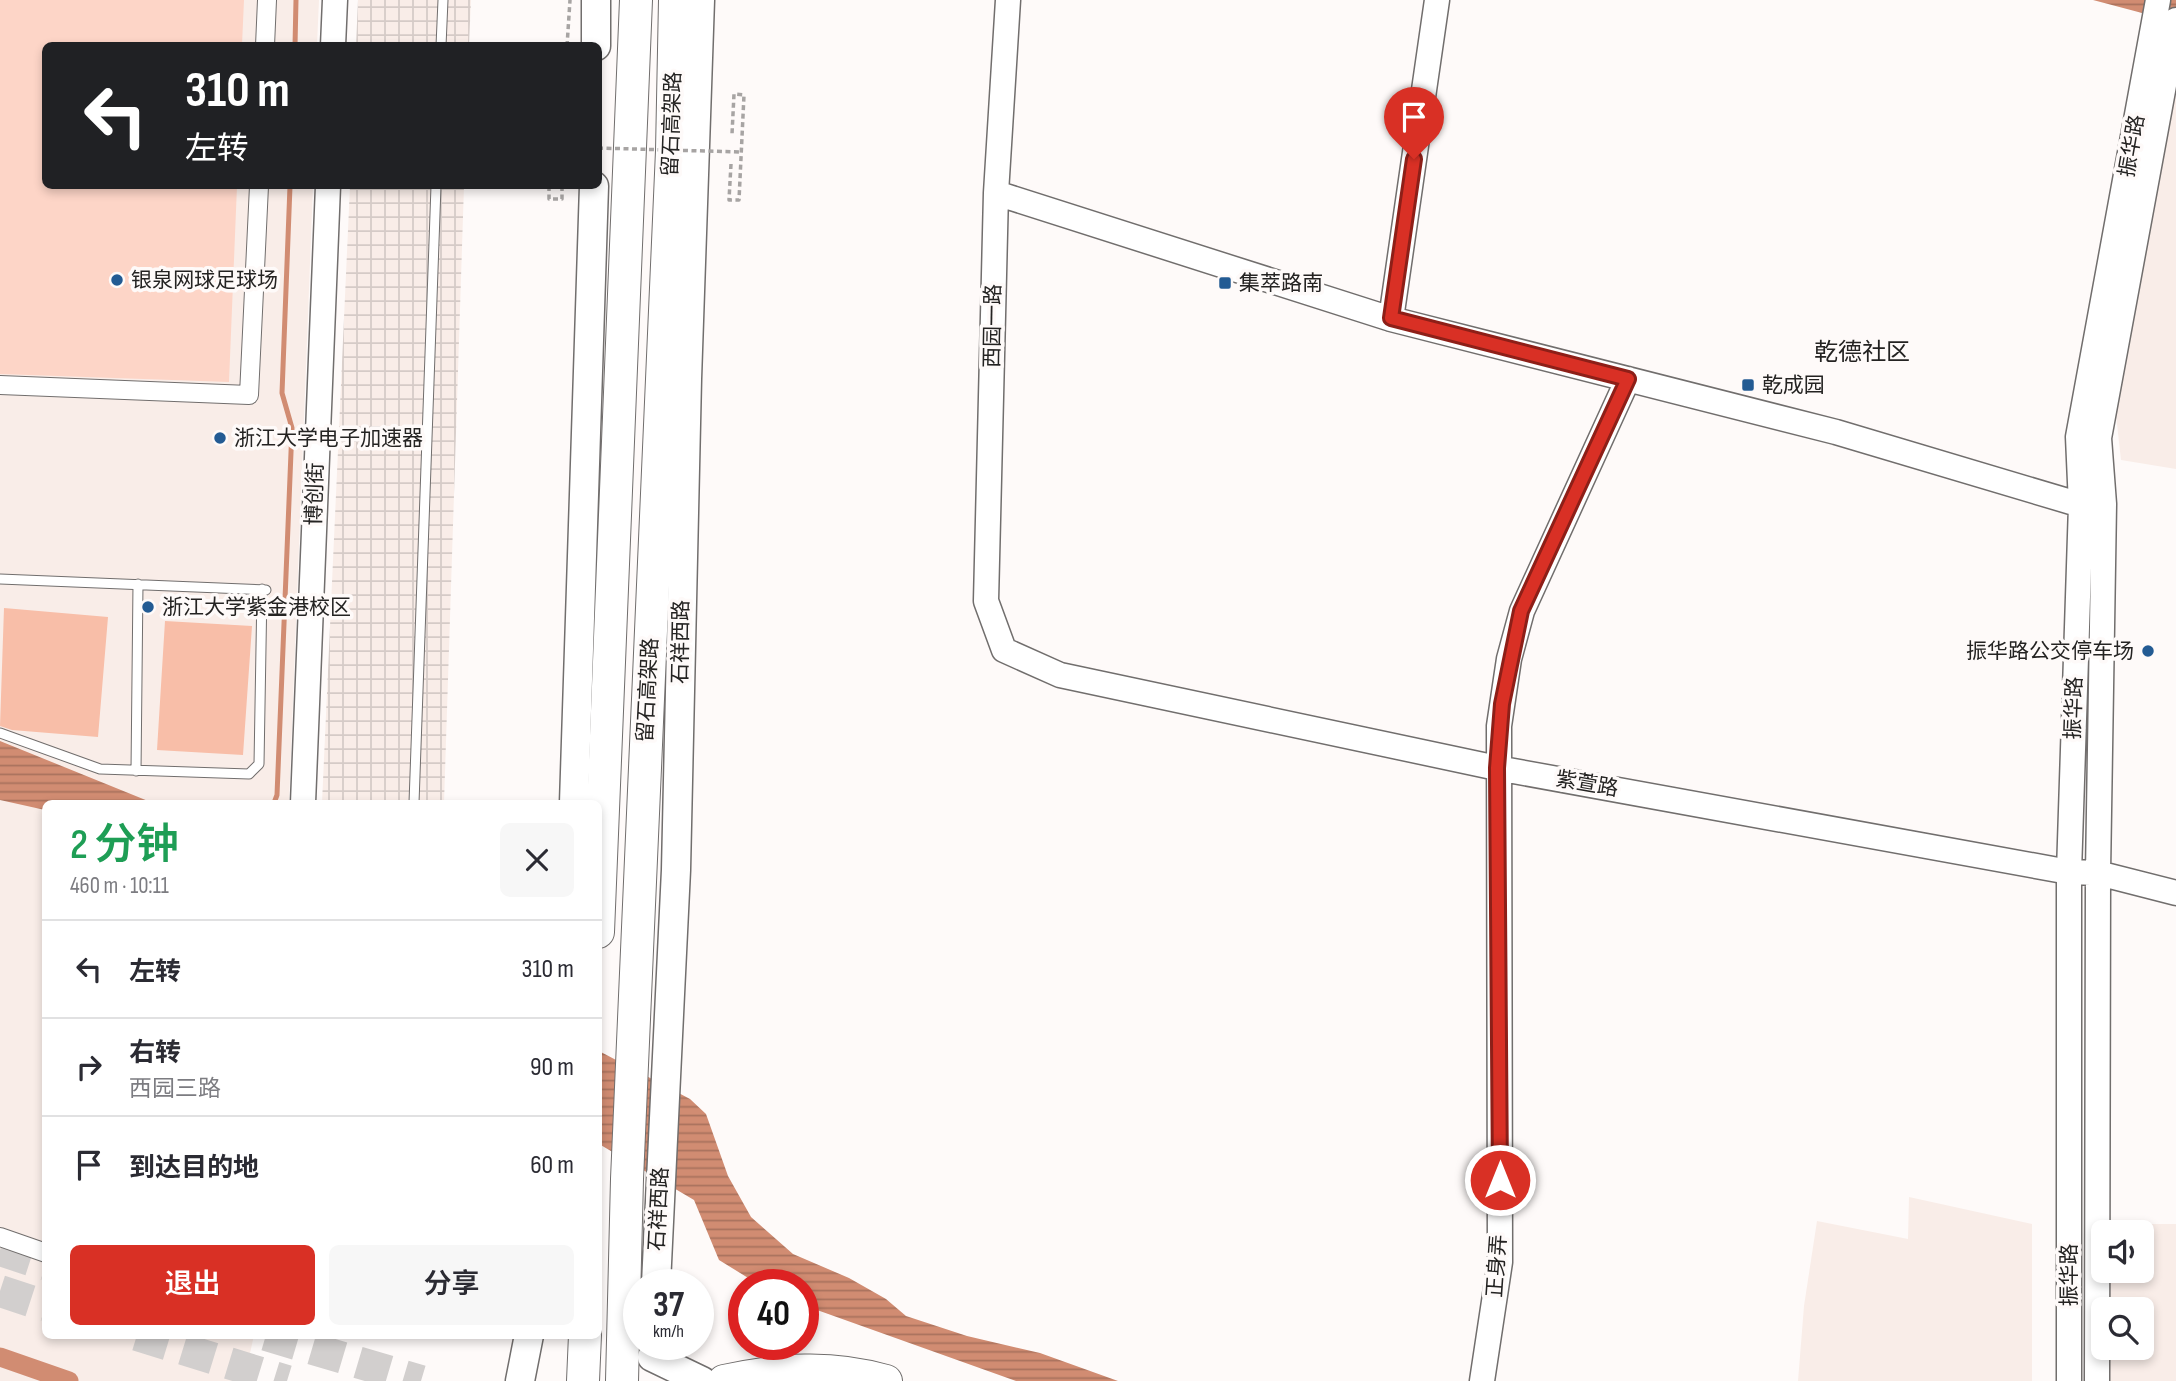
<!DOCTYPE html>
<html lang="zh">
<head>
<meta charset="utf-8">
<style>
  :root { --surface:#fff; --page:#f7f7f7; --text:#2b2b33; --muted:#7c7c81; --line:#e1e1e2; --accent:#d93025 }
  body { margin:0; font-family:"Sofia Sans Condensed","Noto Sans SC",sans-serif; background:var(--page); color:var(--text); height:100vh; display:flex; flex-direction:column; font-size:26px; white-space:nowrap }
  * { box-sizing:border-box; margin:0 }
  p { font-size:23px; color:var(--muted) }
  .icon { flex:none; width:38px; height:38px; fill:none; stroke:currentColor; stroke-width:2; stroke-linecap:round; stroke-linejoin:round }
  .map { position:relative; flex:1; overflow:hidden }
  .drawer { position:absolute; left:42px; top:800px; width:560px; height:539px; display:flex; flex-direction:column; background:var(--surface); border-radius:10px; box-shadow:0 4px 10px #0003 }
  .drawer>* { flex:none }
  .top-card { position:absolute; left:42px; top:42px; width:560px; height:147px; border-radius:10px; box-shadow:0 4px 10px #0003; background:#202124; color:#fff; overflow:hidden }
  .fabs { position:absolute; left:2091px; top:1220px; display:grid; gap:14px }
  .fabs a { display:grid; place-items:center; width:63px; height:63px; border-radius:10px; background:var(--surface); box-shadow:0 4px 10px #0003; font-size:35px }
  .speed { position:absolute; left:623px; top:1269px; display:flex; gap:14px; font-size:35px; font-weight:700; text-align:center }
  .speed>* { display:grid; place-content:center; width:91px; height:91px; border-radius:50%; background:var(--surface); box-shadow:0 4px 10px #0003; line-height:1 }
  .speed small { font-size:18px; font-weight:400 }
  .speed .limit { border:10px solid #d22; background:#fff; color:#111 }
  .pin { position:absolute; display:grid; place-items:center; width:60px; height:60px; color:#fff; margin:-72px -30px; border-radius:50% 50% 50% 0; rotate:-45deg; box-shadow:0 0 7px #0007 }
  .pin .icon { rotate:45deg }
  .me { position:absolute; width:77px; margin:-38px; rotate:0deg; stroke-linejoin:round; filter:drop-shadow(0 0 5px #0008) }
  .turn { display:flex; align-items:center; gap:24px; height:147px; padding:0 28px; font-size:32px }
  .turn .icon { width:91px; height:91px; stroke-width:2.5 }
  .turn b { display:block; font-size:49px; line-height:60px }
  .round { display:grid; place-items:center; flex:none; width:74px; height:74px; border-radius:10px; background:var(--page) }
  .overview { display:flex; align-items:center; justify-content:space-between; height:119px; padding:0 28px }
  h1 { font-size:42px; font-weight:600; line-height:52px; color:#1e9e55 }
  .action { display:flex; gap:14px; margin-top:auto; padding:14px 28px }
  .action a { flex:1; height:80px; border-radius:10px; background:var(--accent); color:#fff; font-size:28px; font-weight:600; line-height:80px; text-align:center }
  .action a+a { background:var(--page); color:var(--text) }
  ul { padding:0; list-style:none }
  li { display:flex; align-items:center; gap:21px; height:98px; padding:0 28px; border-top:2px solid var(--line) }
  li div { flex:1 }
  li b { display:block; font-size:26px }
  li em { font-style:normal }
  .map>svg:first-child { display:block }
  .built { fill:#f9ede8; fill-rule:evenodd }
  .industrial { fill:url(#industrial-grid) }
  .green { fill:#fdd5c7 }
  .water { fill:url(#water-rules) }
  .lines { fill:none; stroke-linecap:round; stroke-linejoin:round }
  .stream { stroke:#d18c72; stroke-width:5 }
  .canal { stroke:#d18c72; stroke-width:19 }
  .building { fill:#f8bea8 }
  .highway-tunnel { stroke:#d2cfce; stroke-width:32; stroke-dasharray:32 16; stroke-linecap:butt }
  .lane-casing { stroke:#716e6d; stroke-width:11 }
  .street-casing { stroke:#716e6d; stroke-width:20 }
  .secondary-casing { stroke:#716e6d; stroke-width:27 }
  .primary-casing { stroke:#716e6d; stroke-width:31 }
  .highway-casing { stroke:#716e6d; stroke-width:34 }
  .path { stroke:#a7a4a3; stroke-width:3.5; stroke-dasharray:5 3.5; stroke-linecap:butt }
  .lane { stroke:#fff; stroke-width:9 }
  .street { stroke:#fff; stroke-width:18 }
  .secondary { stroke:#fff; stroke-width:24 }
  .primary { stroke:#fff; stroke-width:28 }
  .highway { stroke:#fff; stroke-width:32 }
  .path-bridge { stroke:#a7a4a3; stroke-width:3.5; stroke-dasharray:5 3.5; stroke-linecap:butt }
  .route-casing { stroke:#8d1f18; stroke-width:18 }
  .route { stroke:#d93025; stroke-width:12 }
  .poi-dot { fill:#235b93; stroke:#fefaf9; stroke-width:2.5 }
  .labels { text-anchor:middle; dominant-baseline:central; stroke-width:7; stroke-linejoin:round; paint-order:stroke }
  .street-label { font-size:21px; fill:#242322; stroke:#fefaf9 }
  .poi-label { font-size:21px; fill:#242322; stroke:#fefaf9; text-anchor:start }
  .quarter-label { font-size:24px; fill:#242322; stroke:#fefaf9 }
</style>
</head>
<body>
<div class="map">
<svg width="2176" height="1381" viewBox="0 0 2176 1381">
  <defs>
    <pattern id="industrial-grid" width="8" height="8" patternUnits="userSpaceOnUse" patternTransform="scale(1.75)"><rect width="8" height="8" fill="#f9ede8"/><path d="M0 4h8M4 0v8" fill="none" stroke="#d5cbc7"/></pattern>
    <pattern id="water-rules" width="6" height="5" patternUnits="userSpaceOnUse" patternTransform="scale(1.75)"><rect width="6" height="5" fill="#d18c72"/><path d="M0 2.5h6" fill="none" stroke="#a9725d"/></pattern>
  </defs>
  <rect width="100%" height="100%" fill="#fefaf9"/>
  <path class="built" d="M0,0H319L317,45L46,46V186H313L289,803H46V1335H254L244,1381H0Z
    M2176,75V469L2121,460L2115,406Z
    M1909,1197L2032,1224V1381H1798L1804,1306L1817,1221L1908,1239Z
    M2100,1224H2176V1381H2097ZM2104,1232H2142V1270H2104ZM2104,1309H2142V1348H2104Z"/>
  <path class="industrial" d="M358,0H471L469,45L356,46Z
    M350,186H464L444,803H322Z"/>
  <path class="green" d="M0,0H244L242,45L46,46V186H237L229,382L0,374Z"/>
  <path class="water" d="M2093,0H2176V22Z
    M0,741L153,803H46L45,810L0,800Z
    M599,1051L690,1099L706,1114L728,1176L751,1217L793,1254L849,1278L886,1299L906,1316L967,1336L1040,1353L1118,1381H1016L803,1305V1284H758L719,1260L694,1200L599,1144Z"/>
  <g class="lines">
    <path class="stream" d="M295,46L296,0
      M274,803L277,795L292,428L282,393L290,186"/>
    <path class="canal" d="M0,1357L69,1381"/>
  </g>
  <path class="building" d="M4,608L108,617L98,737L12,730L0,726Z
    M165,621L252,626L243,755L157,750Z"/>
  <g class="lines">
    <path class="highway-tunnel" d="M0,1250L46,1265
      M0,1291L46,1306
      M137,1335L287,1381
      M266,1335L421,1381"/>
    <g class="lane-casing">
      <path id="lane" d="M441,46L443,0
        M0,579L266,590
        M0,733L100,769L249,774L259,764L262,589
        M136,771L138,584
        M414,803L436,186"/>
    </g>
    <g class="street-casing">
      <path id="street" d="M265,46L267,0
        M0,385L249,395L259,186
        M0,1237L46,1253"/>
    </g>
    <g class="secondary-casing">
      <path id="secondary" d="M1008,0L996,193L986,601L1004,650L1060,675L1497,768L2069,872L2098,873L2176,893
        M333,46L335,0
        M996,193L1391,319L1836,432L2081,505H2095
        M1391,319L1437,0
        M303,803L328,186
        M1482,1381L1500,1262L1499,726L1509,659L1522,611L1628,379
        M2069,1381V872L2081,505L2078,437L2158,0
        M2097,1381L2098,873L2104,504L2099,438L2176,20"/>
    </g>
    <g class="primary-casing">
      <path id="primary" d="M596,46V0
        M574,803L594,186
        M656,1284L676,870L687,379L700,0
        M652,1357L702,1381
        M520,1381L529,1335"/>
    </g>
    <g class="highway-casing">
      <path id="highway" d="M598,932L636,0
        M583,1381L585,1335
        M622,1381L627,1179L672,151L675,0
        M724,1381C780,1369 830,1365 886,1381"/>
    </g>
    <path class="path" d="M567,46L570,0
      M731,164L729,200H739L744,95L734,94L732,134
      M549,186V199H562V186"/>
    <use href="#lane" class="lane"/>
    <use href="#street" class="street"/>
    <use href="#secondary" class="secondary"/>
    <use href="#primary" class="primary"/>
    <use href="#highway" class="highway"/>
    <path class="path-bridge" d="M598,148L740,152"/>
  </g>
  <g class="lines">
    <g class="route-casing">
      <path id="route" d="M1414,159L1391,318L1628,379L1521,611L1502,704L1497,768L1500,1180"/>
    </g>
    <use href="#route" class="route"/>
  </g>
  <g class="poi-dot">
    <circle cx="117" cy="280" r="7"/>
    <rect x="1218" y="276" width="14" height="14" rx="3.5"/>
    <rect x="1741" y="378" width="14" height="14" rx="3.5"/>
    <circle cx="220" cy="438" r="7"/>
    <circle cx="148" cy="607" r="7"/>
    <circle cx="2148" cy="651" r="7"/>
  </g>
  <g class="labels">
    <g class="street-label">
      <text transform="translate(672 124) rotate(-88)">留石高架路</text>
      <text transform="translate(2132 146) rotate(-80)">振华路</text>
      <text transform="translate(993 326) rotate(-89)">西园一路</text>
      <text transform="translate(315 494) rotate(-88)">博创街</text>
      <text transform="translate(681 642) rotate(-89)">石祥西路</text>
      <text transform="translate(648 690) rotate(-87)">留石高架路</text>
      <text transform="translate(2074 708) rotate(-88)">振华路</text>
      <text transform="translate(1587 784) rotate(10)">紫萱路</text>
      <text transform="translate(659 1209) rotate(-87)">石祥西路</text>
      <text transform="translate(1497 1266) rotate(-86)">正身弄</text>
      <text transform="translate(2069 1275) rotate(-90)">振华路</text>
    </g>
    <g class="poi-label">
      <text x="131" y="280">银泉网球足球场</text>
      <text x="1239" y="283">集萃路南</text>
      <text x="1762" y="385">乾成园</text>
      <text x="234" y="438">浙江大学电子加速器</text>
      <text x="162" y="607">浙江大学紫金港校区</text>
      <text x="2134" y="651" text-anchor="end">振华路公交停车场</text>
    </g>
    <g class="quarter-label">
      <text x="1862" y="352">乾德社区</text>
    </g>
  </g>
</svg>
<div class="fabs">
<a><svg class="icon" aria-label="sound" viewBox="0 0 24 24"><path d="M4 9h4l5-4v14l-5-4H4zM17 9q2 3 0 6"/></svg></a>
<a><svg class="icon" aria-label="search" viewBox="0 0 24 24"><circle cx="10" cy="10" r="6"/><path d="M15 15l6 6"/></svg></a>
</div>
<div class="speed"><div>37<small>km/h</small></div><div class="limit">40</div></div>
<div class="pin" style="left:1414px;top:159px;background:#d93025"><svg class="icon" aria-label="arrive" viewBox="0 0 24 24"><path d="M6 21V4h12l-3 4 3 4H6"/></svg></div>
<svg class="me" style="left:1500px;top:1180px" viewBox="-20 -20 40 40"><circle r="17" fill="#d93025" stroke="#fff" stroke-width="3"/><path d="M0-11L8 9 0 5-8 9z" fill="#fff"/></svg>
<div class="top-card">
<div class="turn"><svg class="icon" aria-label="left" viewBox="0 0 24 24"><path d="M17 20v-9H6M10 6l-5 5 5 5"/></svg><div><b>310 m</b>左转</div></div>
</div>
<section class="drawer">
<div class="overview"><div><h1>2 分钟</h1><p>460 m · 10:11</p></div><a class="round"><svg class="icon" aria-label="close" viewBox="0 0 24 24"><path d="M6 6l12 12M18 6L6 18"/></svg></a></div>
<ul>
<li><svg class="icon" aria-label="left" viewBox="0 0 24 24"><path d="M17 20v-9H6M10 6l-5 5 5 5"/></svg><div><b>左转</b></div><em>310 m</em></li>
<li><svg class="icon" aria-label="right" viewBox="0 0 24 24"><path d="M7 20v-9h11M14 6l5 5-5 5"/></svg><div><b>右转</b><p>西园三路</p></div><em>90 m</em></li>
<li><svg class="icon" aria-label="arrive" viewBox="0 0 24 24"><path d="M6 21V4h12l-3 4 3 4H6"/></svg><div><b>到达目的地</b></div><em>60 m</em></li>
</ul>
<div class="action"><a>退出</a><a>分享</a></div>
</section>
</div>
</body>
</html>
